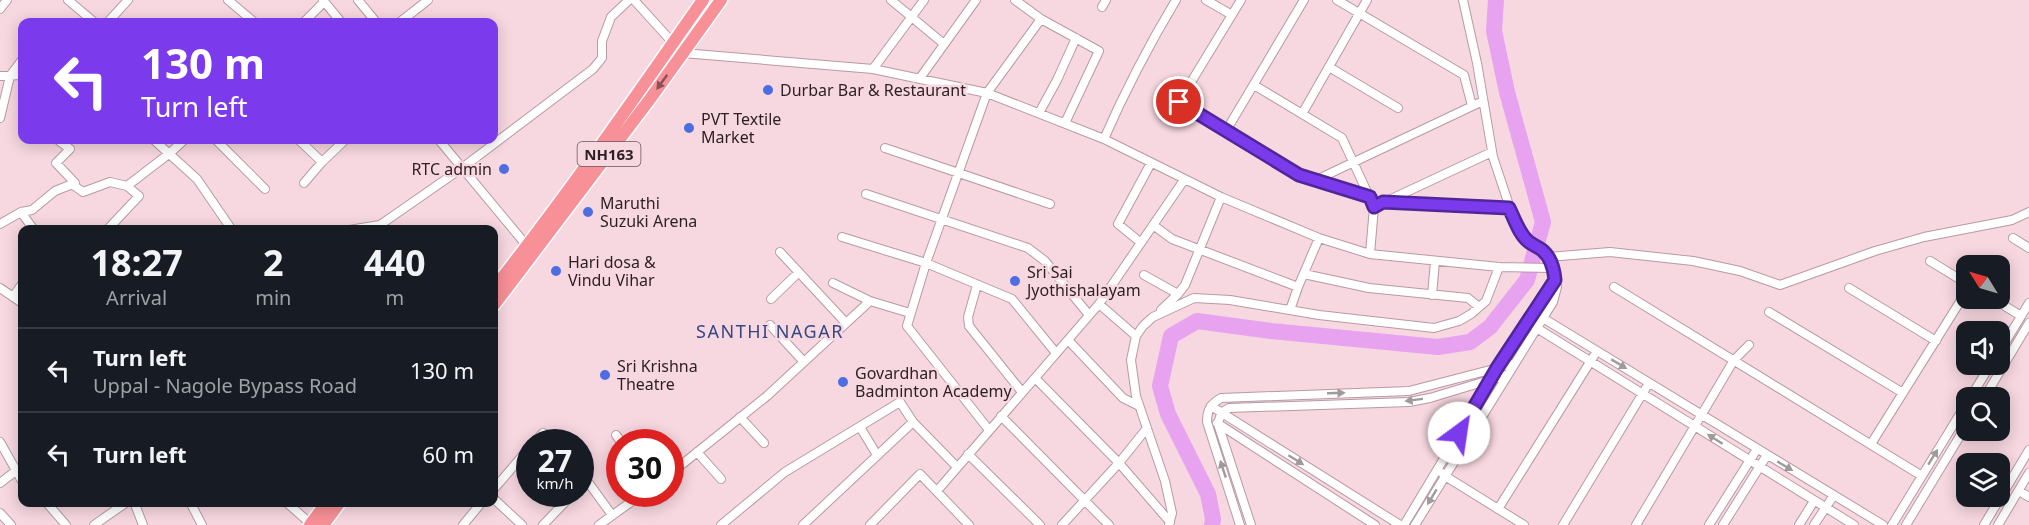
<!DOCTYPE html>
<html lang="en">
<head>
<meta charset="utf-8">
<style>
  :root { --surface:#171b24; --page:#242831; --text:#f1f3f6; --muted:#9ea1a6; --line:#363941 }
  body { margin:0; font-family:"Noto Sans",sans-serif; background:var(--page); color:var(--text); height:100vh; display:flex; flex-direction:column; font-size:22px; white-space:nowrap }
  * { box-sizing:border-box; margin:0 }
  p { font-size:20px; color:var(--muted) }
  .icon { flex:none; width:33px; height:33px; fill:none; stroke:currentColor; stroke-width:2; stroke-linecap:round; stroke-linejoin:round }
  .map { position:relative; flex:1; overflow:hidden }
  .details { position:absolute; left:18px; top:225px; width:480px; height:282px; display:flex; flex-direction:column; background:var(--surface); border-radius:12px; box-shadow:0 3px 15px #0003 }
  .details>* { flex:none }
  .banner { position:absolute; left:18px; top:18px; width:480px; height:126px; border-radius:12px; box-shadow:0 3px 15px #0003; background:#7c3aed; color:#fff; overflow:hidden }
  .needle { width:39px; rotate:307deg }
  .tools { position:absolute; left:1956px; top:255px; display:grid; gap:12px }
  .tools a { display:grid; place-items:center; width:54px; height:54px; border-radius:12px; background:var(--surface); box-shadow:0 3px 15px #0003; font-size:30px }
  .speed { position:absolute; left:516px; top:429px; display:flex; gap:12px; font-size:30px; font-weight:700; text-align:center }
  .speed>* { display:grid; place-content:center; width:78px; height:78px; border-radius:50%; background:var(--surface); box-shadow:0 3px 15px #0003; line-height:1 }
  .speed small { font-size:15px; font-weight:400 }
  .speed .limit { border:9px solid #d22; background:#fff; color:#111 }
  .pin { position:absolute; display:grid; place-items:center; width:51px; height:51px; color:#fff; margin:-26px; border:3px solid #fff; border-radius:50%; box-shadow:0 2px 6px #0007 }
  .me { position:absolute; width:66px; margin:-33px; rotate:31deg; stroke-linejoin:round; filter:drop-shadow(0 0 4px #0008) }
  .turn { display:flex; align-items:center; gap:21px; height:126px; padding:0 24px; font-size:27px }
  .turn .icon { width:78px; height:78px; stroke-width:2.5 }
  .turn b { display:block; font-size:42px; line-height:51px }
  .eta { display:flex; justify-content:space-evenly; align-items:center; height:102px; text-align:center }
  .eta b { font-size:36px; font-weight:700; line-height:42px }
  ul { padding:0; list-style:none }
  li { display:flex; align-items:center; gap:18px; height:84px; padding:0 24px; border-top:2px solid var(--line) }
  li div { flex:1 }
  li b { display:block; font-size:22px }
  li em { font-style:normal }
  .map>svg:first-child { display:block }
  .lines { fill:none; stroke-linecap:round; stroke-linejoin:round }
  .river { stroke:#e7a2f0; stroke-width:16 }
  .minor-casing { stroke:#b89aa2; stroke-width:10 }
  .trunk-casing { stroke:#fff; stroke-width:15 }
  .minor { stroke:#fff; stroke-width:8 }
  .trunk { stroke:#f89098; stroke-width:12 }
  .oneway { fill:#875258 }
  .oneway2 { fill:#a09a9c }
  .route-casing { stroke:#51269a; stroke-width:15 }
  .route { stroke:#7c3aed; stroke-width:10 }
  .poi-dot { fill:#4c6ee2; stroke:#f7d7e0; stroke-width:2 }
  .labels { text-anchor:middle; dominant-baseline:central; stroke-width:5; stroke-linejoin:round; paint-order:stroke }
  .shield { fill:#f7d7e0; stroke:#68565c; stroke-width:1.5 }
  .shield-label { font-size:15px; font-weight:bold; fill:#2b1f23 }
  .poi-label { font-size:16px; fill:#2b1f23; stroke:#f7d7e0; text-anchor:start }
  .neighbourhood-label { font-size:18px; letter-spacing:1.5px; fill:#354883; stroke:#f7d7e0 }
</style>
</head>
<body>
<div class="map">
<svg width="2029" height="525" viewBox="0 0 2029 525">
  <rect width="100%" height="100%" fill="#f7d7e0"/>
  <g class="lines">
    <path class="river" d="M1212,525L1213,519L1208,494L1168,414L1160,386L1171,336L1197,321L1271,331L1438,347L1470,342L1490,327L1527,280L1543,222L1507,92L1494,31L1496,0"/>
    <g class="minor-casing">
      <path id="minor" d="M68,0L94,22
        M228,0L254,22
        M323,0L341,22
        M358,0L376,22
        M634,0L673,43
        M891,0L944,44
        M1015,0L1041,19L1099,51L1065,123
        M1206,0L1232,15
        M1241,0L1179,102L1298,175L1370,197
        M1337,0L1464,75L1472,106
        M1102,7L1106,0
        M0,9L7,0
        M108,22L128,0
        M304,22L324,2
        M400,22L428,0
        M683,53L873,69L987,93L1104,139L1221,197L1319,238L1370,254L1499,267L1553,268
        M1329,67L1398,108
        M873,69L924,0
        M0,76L22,75
        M920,78L976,0
        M1254,85L1342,138L1374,207L1370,254
        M1039,113L1057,80L1076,38
        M1302,114L1367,0
        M0,118L10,76L22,60
        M1226,131L1304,0
        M1104,139C1125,91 1149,45 1176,0
        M58,140L70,149L56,163L75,183
        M154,140L197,179L232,230
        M216,140L265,189
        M299,140L322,162
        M439,140L527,246
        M885,148L1050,204
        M1316,180L1483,101
        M304,183L322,162L345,140
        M866,194L1028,248L1045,261L1089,315
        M1385,203L1510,208
        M1374,207L1492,152
        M21,212L34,230
        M0,224L21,212L32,210L55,191L75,183L73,185L83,192L110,182L127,186L170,153L184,140
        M1153,225L1172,239L1298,287L1319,238
        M107,230L139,196L127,186
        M349,230L380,225L462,168L593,69L602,58V41L611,17L629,0
        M842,237L926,263L1012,299L1056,353
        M2013,238L2029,248
        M1140,242L1118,224L1151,163
        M780,252L846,323
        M1548,257L1610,252L1693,261L1740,271L1780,285L1875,251L1924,237L2012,220L2029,212
        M1930,261L1966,283
        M1304,274L1369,288L1468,298L1479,307
        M1144,275L1178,294L1185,285L1221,197
        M833,283L870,301
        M977,285L968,317L969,326L1022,392
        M1614,287L1922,476
        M0,288L22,303
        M1849,288L1936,341
        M1432,295L1435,261
        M13,297L22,284
        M1992,298L2021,316
        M771,299L799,272
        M1099,304L1136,336
        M1161,310L1178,294
        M1290,310L1298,287
        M1533,312L1883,525
        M1769,312L1903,393
        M1527,322L1854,525
        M770,325L804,362
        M1068,340L1123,398L1139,406
        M2000,351L2029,303
        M1497,369L1555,280
        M1035,378L1119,463L1170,522
        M1970,398L1991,364
        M1984,398L2029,323
        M1211,406L1400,525
        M1001,416L1109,525
        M740,417L764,443
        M1217,423L1375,525
        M860,427L877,455
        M989,430L907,326L926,263L987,93L1041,19
        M616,435L621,442
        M0,442L22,481
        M534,442L543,433L553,442
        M1871,444L1966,292
        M697,452L721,479
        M968,454L1040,525
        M580,471L612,515
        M1442,473L1445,476L1524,525
        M670,474L767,396L870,301L910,313
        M0,483L17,470
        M494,489L530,447
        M937,491L1099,304L1184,180
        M2019,491L2029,497
        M494,499L522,525
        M46,502L66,525
        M134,502L143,525
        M190,502L202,525
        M286,502L311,524
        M1498,509L1597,351
        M0,513L11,525
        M94,525L127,502
        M463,525L482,502
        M543,525L568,499
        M599,525L642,494
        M721,525L785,472L900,402L913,422L957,467
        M803,525L913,422
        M870,525L920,474L969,525
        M1062,525L1119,463L1147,428
        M1169,525L1172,513L1165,481L1136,396L1131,360L1136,336L1143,326L1153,317L1194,298L1230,300L1319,315L1434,328L1459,321L1471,314L1486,301L1499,267
        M1240,525L1207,422C1207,409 1211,404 1221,398L1409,391L1513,364
        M1251,525L1218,424L1221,413L1229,408L1409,402L1430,398L1506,375
        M1404,525L1491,380
        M1415,525L1553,302L1557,287L1553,268L1544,251L1528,242L1520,231L1510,208L1493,157L1477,63L1463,0
        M1563,525L1649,383
        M1636,525L1734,360L1749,345
        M1709,525L1757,449
        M1723,525L1767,455
        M1799,525L1814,501
        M1814,525L1834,495
        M1892,525L1966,404
        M1906,525L1966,426
        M1984,525L2029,450
        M1998,525L2029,473"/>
    </g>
    <g class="trunk-casing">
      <path id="trunk" d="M494,288C568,195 635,97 703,0
        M494,305L650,99L721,0
        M310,525L327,502
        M323,525L340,502"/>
    </g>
    <use href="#minor" class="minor"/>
    <use href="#trunk" class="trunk"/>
  </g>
  <defs><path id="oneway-solid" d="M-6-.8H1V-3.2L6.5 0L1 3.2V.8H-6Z" transform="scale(1.5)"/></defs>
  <use class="oneway" href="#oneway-solid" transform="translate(662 82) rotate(126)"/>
  <g class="oneway2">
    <use href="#oneway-solid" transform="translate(1619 364) rotate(31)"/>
    <use href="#oneway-solid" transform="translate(1336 393) rotate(-2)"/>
    <use href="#oneway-solid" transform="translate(1414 400) rotate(173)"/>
    <use href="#oneway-solid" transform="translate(1715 439) rotate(-148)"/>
    <use href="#oneway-solid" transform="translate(1933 457) rotate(-58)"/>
    <use href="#oneway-solid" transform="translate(1296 460) rotate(32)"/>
    <use href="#oneway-solid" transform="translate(1785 466) rotate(31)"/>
    <use href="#oneway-solid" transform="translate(1223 469) rotate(-108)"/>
    <use href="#oneway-solid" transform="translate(1432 497) rotate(121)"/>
  </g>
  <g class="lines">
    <g class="route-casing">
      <path id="route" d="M1179,102L1299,175L1370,197L1374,207L1383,202L1509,208C1515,220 1519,234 1529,242C1533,245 1538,247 1542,250C1551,257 1554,269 1555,280L1497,368L1459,433"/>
    </g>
    <use href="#route" class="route"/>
  </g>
  <g class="poi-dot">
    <circle cx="768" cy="90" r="6"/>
    <circle cx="689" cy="128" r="6"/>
    <circle cx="504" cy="169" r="6"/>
    <circle cx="588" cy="212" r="6"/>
    <circle cx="556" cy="271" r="6"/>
    <circle cx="1015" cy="281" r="6"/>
    <circle cx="605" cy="375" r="6"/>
    <circle cx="843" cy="382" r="6"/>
  </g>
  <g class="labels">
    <rect class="shield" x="577.5" y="142" width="63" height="24" rx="4.5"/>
    <g class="shield-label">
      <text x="609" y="154">NH163</text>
    </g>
    <g class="poi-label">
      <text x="780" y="90">Durbar Bar &amp; Restaurant</text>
      <text x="701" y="119">PVT Textile<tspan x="701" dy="18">Market</tspan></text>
      <text x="492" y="169" text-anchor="end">RTC admin</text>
      <text x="600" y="203">Maruthi<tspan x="600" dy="18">Suzuki Arena</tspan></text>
      <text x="568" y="262">Hari dosa &amp;<tspan x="568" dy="18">Vindu Vihar</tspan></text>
      <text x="1027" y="272">Sri Sai<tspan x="1027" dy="18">Jyothishalayam</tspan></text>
      <text x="617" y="366">Sri Krishna<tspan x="617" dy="18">Theatre</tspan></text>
      <text x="855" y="373">Govardhan<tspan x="855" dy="18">Badminton Academy</tspan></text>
    </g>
    <g class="neighbourhood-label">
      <text x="770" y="331">SANTHI NAGAR</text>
    </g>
  </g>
</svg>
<div class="tools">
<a><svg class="needle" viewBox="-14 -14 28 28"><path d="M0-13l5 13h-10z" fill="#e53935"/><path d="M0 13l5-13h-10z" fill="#9ea1a6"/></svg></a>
<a><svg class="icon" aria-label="sound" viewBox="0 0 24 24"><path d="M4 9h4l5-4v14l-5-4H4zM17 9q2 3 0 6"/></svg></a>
<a><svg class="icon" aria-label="search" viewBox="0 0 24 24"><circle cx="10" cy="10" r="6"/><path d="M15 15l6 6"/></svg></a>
<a><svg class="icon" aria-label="layers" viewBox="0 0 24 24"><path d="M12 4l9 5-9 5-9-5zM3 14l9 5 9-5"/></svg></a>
</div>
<div class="speed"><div>27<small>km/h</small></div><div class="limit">30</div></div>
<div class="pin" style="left:1179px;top:102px;background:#d93025"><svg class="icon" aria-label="arrive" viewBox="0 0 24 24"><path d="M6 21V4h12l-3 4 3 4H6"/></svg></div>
<svg class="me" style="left:1459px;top:433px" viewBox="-20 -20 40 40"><circle r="19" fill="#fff"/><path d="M0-13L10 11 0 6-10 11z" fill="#7c3aed"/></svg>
<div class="banner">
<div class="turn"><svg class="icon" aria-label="left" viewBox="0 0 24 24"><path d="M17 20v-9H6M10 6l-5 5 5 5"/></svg><div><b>130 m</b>Turn left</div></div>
</div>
<section class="details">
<div class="eta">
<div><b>18:27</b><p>Arrival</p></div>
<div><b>2</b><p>min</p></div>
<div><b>440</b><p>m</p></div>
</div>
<ul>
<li><svg class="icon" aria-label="left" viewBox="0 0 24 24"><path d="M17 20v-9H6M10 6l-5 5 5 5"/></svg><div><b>Turn left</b><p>Uppal - Nagole Bypass Road</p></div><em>130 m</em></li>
<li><svg class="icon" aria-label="left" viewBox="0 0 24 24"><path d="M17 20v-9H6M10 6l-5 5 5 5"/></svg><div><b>Turn left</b></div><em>60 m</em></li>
</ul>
</section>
</div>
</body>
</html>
